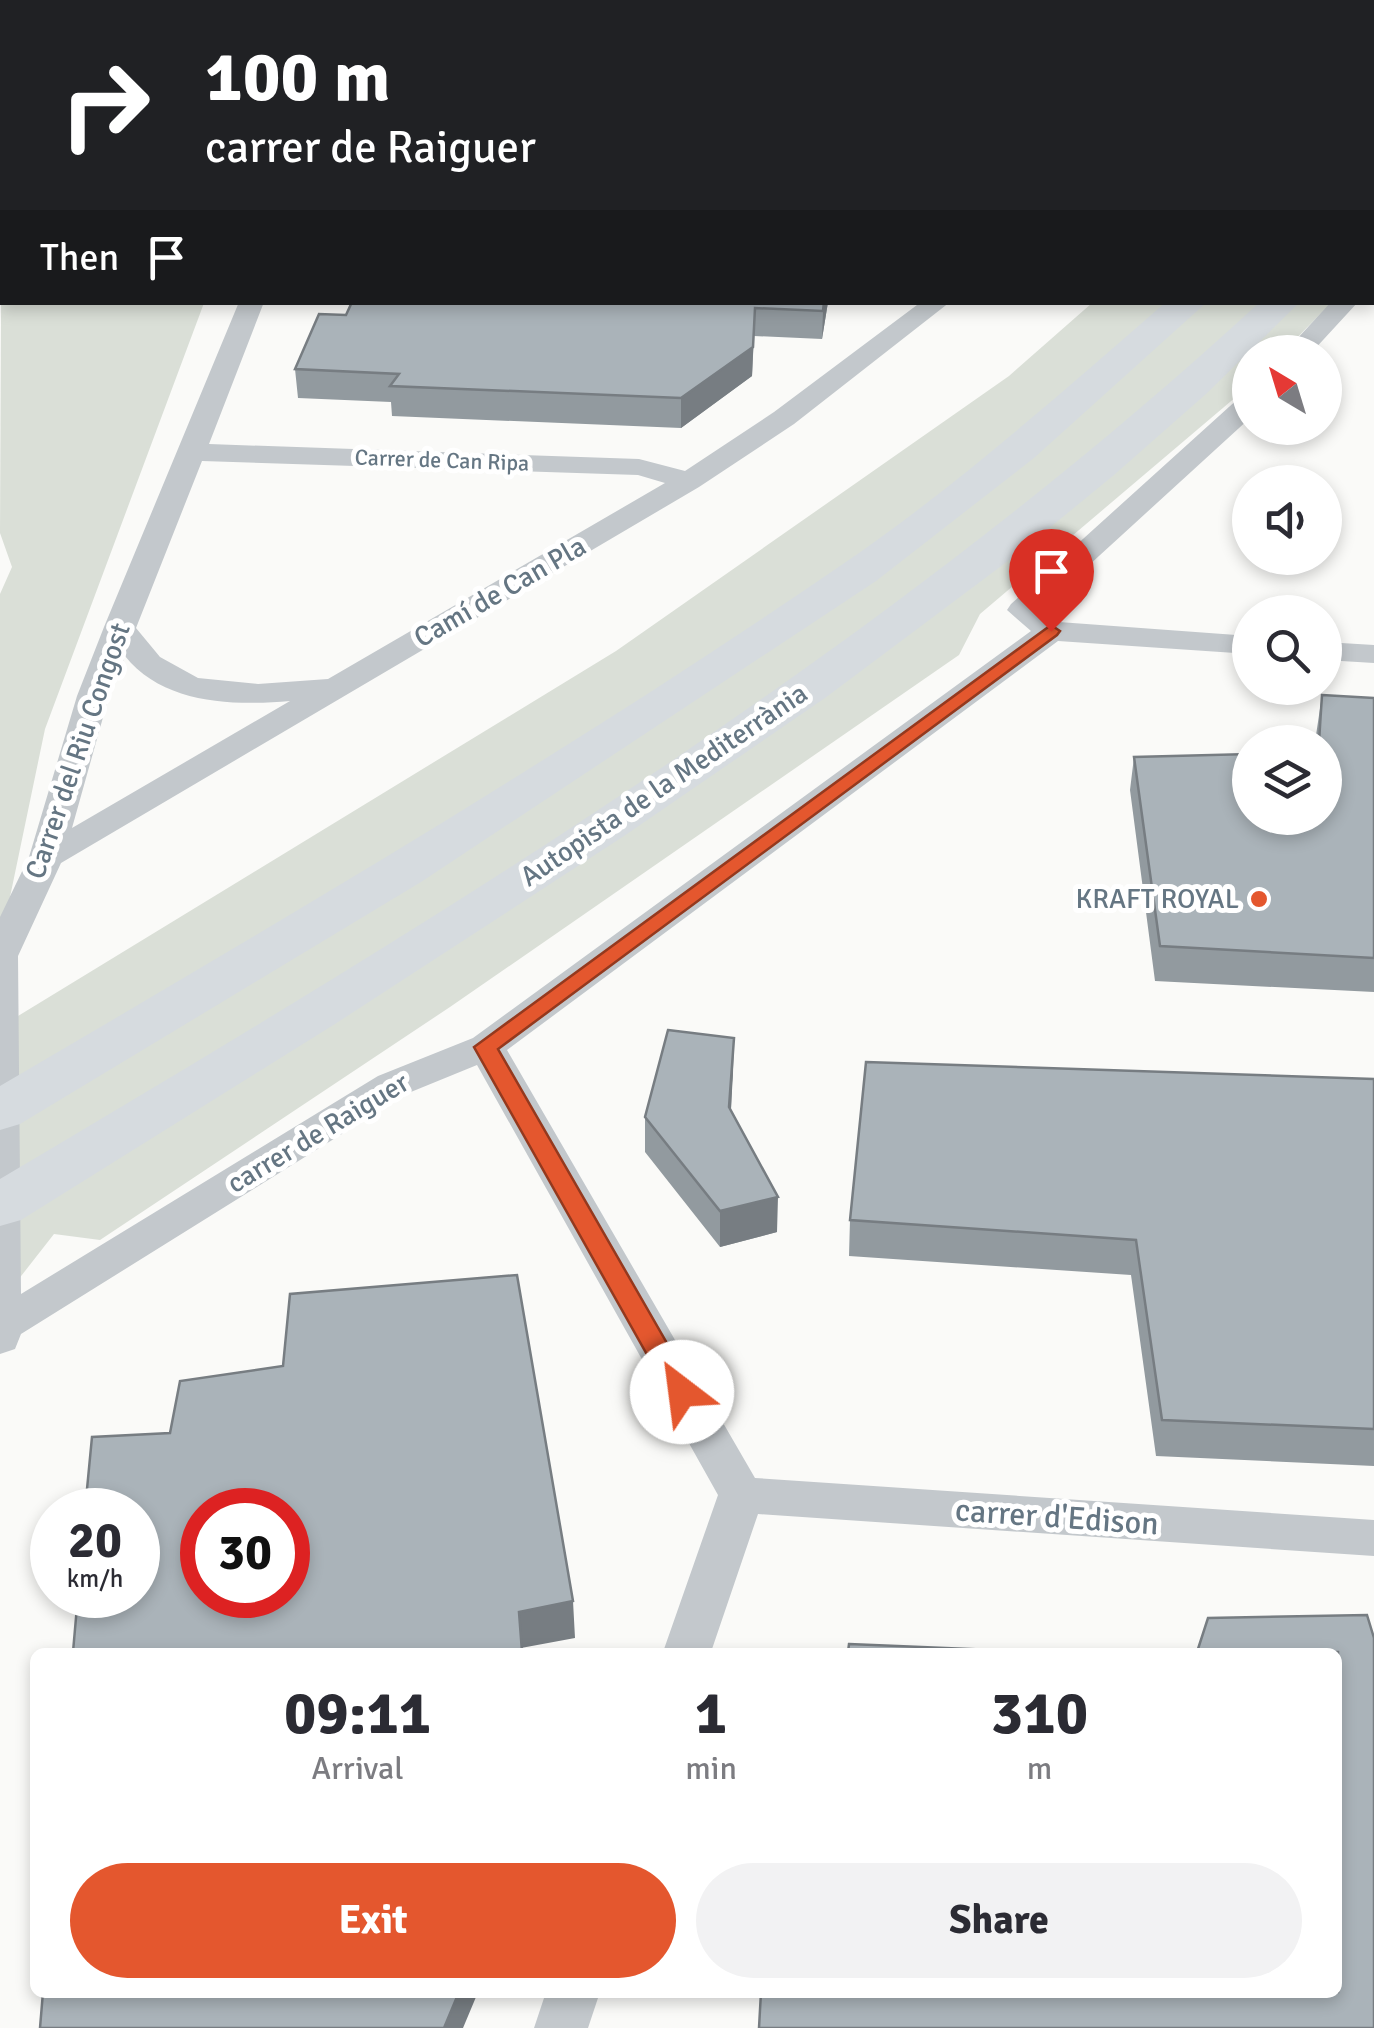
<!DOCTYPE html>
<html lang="en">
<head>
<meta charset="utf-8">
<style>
  :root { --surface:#fff; --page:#f2f2f3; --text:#2b2b33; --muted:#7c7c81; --accent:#e4572e }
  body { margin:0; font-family:Signika,sans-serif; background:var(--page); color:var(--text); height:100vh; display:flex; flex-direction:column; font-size:38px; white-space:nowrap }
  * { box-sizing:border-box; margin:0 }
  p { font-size:32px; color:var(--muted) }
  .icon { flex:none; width:55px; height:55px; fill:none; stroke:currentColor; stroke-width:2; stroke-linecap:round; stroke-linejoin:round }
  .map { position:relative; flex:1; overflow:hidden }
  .panel { position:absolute; left:30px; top:1648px; width:1312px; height:350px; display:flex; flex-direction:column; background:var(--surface); border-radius:15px; box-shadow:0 5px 15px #0003 }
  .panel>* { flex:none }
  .guide { position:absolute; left:0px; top:0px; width:1375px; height:305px; box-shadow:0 5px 15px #0003; background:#202124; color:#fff; overflow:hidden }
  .needle { width:65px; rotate:322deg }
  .buttons { position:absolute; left:1232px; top:335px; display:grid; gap:20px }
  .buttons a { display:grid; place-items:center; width:110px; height:110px; border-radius:50%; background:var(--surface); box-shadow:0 5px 15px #0003; font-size:50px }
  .speed { position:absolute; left:30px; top:1488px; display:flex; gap:20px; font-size:50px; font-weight:700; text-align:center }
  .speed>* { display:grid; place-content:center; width:130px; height:130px; border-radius:50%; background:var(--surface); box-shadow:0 5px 15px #0003; line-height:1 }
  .speed small { font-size:25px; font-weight:400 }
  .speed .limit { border:15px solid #d22; background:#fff; color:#111 }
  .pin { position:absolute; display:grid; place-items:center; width:85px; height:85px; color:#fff; margin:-102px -42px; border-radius:50% 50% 50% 0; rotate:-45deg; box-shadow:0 0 10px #0007 }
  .pin .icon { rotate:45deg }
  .me { position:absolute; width:110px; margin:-55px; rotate:330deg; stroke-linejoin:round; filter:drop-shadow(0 0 8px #0008) }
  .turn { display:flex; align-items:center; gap:35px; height:210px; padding:0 40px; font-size:45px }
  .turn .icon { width:130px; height:130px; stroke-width:2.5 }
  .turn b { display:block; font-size:70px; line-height:85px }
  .then { display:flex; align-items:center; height:95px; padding:0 40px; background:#0003; gap:20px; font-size:38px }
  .eta { display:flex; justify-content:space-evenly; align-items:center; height:170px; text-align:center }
  .eta b { font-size:60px; font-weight:700; line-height:70px }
  .action { display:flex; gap:20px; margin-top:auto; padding:20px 40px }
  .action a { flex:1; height:115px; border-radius:60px; background:var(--accent); color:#fff; font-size:40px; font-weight:700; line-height:115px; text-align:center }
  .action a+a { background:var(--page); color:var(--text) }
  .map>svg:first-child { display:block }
  .green { fill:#dadfd7 }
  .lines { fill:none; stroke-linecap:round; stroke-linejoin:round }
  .service { stroke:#c3c8cc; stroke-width:20 }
  .minor { fill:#c3c8cc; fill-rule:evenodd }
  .motorway { fill:#d6dbdf; fill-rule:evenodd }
  .wall { fill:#929a9f }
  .shaded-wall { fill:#777d82 }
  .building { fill:#aab3b9; stroke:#777d82; stroke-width:2.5; fill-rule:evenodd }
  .route { fill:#e4572e; stroke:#94391e; stroke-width:2.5 }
  .poi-dot { fill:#e4572e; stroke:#fff; stroke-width:4 }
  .labels { text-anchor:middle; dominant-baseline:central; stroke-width:10; stroke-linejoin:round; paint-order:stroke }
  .far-street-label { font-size:22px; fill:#657683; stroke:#fff }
  .street-label { font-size:28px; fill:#657683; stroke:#fff }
  .poi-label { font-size:28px; fill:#657683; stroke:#fff; text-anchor:end }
  .near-street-label { font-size:32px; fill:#657683; stroke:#fff }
</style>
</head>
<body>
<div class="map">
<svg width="1374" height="2028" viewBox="0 0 1374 2028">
  <rect width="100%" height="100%" fill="#fafaf8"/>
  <path class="green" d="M2,111V302L204,303L45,729L0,945V594L12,567L0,533Z
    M1092,303H1331L1283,352H1250V385L980,614L959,655L450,1007L100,1240L54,1234L0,1303V1027L616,651L1009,376Z"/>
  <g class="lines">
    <path class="service" d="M738,2L739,0"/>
    <path class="minor" d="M1374,265V281H1372V265Z
      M239,302H264L209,444L639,459L685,471L774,412L921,302H950L794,424L699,487L61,863L18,956L21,1294L378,1076L473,1038L1031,631L1007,610L1011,604L1240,397L1250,395V418L1041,609L1059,622L1250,636V654L1058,641L507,1050L755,1478L1374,1520V1556L758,1514L711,1652H663L718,1495L477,1065L406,1094L21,1334L15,1349L0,1354V917L29,857L77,696L104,627ZM202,461L638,475L665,483L328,679L258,684L198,678L160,657L136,628ZM125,656C163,704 233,706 290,701L72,828L109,696Z
      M1331,302H1358L1312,352H1285Z
      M1325,642L1374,645V663L1325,660Z
      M546,1992H600L588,2028H534Z"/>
    <path class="motorway" d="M1374,67V87H1372V67Z
      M1374,187V209H1372V187Z
      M1166,302H1207L1034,458L876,581L421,882L20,1124L0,1130V1086C285,919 570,751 843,564C957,486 1061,393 1166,302Z
      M1260,302H1300L1206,394L1114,475L1020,552L825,698L624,836L335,1024L21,1220L0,1226V1179C440,918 883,650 1260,302Z"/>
  </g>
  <path class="wall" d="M352,302H828L822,339L754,336L752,376L681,428L392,416L391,402L298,398L295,369L346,315Z
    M1322,695L1374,698V992L1155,981L1130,790L1134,757L1325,818V742H1315Z
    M734,1038L731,1110L777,1232L720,1247L645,1152V1117Z
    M1374,1079V1466L1156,1456L1131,1275L849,1256L850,1220Z"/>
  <path class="shaded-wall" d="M824,302H828L822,339L823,311Z
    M755,308L752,376L681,428V398Z
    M734,1038L733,1073L729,1143V1107Z
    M778,1197L777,1232L720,1247V1211Z
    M573,1601L575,1638L521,1648L519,1612Z
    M459,1992H476V1997L463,2028H444Z"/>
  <path class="building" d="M534,0H691L690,2H532Z
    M753,0H1150V2L1125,1V2H752Z
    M352,302H824L823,311L755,308L753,347L681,398L390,386L399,374L295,369L319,314L346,315Z
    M1322,695L1374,698V958L1160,946L1134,757L1250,754V818H1325V742H1319Z
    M668,1030L734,1038L729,1107L778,1197L720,1211L645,1117Z
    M866,1062L1374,1079V1429L1162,1420L1136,1240L850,1220Z
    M517,1275L573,1601L519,1612L522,1652H73L78,1595H138V1510H85L92,1437L170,1433L180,1381L283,1366L290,1294ZM202,1510H288V1595H202Z
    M1367,1615L1374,1638V2028H759L761,1992H1338V1652H1197L1208,1618Z
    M849,1644L1045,1652H848Z
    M43,1992H459L444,2028H40Z"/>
  <path class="route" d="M1051,625L1060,631L1057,635L498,1049L695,1392L691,1399H672L474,1047Z"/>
  <circle class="poi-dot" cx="1259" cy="899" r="10"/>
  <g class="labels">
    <g class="far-street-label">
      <text transform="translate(442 460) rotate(2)">Carrer de Can Ripa</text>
    </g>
    <g class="street-label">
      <text transform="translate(500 592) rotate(-30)">Camí de Can Pla</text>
      <text transform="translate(78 751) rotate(-71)">Carrer del Riu Congost</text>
      <text transform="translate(664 785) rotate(-34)">Autopista de la Mediterrània</text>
      <text transform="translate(318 1133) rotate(-31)">carrer de Raiguer</text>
    </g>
    <g class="poi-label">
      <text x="1239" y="899">KRAFT ROYAL</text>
    </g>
    <g class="near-street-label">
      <text transform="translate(1057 1517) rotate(4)">carrer d'Edison</text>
    </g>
  </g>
</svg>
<div class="buttons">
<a><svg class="needle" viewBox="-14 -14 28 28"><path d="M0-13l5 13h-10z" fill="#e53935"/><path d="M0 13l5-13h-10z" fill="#7c7c81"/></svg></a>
<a><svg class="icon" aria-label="sound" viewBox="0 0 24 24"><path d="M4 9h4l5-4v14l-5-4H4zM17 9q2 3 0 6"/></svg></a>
<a><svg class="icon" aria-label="search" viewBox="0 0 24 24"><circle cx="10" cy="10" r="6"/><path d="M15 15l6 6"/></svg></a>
<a><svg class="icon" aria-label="layers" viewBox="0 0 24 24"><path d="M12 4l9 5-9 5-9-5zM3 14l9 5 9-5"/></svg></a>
</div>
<div class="speed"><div>20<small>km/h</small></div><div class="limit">30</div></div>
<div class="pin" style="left:1051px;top:631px;background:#d93025"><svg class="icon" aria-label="arrive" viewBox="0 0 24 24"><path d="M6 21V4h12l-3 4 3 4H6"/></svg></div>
<svg class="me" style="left:682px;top:1392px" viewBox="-20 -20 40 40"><circle r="19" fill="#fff"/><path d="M0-13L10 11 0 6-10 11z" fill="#e4572e"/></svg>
<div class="guide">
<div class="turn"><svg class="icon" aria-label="right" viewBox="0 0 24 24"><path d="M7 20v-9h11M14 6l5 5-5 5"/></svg><div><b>100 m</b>carrer de Raiguer</div></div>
<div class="then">Then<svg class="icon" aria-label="arrive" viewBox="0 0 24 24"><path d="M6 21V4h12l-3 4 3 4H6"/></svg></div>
</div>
<section class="panel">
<div class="eta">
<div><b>09:11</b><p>Arrival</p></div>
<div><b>1</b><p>min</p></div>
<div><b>310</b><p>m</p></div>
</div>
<div class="action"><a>Exit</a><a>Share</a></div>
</section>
</div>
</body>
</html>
